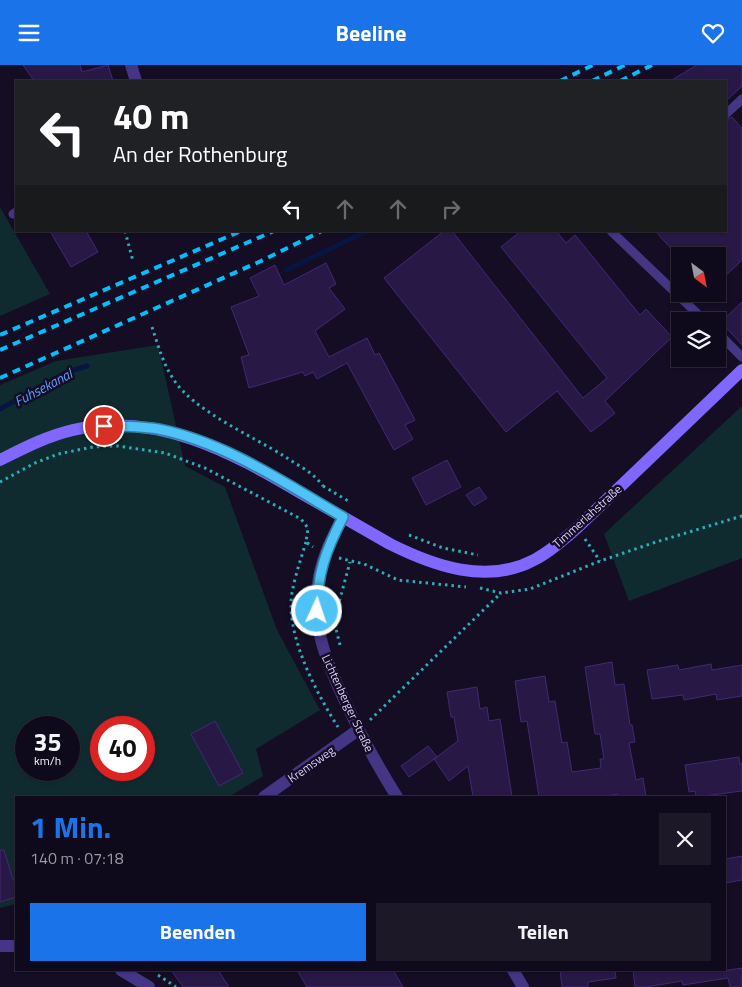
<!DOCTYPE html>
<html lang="de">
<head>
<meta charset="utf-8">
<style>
  :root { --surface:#0f0a1b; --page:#1d1828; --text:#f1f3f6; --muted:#9b9aa3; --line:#2f2b3a; --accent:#1a73e8 }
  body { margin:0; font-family:"Titillium Web",sans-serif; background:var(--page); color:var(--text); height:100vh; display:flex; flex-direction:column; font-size:19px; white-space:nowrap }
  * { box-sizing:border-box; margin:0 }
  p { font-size:16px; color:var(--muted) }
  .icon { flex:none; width:28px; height:28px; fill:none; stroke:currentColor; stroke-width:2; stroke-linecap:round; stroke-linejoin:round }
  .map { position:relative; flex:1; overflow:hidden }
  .drawer { position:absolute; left:15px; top:731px; width:711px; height:175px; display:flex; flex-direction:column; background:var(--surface); border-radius:0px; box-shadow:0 1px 4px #0004,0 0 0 1px var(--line) }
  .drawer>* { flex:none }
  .hud { position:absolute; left:15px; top:15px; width:712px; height:152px; border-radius:0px; box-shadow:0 1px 4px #0004,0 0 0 1px var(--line); background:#202124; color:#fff; overflow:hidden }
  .needle { width:32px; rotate:148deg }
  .tools { position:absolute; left:671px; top:182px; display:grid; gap:10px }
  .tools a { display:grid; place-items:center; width:55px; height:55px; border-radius:0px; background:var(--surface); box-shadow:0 1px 4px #0004,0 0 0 1px var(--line); font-size:25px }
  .speed { position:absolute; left:15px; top:651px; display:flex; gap:10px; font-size:25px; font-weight:700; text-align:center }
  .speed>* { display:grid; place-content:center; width:65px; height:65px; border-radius:50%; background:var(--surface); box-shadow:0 1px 4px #0004,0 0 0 1px var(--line); line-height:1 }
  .speed small { font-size:12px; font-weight:400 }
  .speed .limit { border:8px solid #d22; background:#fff; color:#111 }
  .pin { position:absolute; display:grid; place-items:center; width:42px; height:42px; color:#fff; margin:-21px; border:2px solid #fff; border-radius:50%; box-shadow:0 1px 5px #0007 }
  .me { position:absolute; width:55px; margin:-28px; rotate:3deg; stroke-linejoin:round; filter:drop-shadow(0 0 4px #0008) }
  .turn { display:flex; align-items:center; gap:18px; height:105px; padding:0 15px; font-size:22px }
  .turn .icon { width:65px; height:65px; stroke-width:2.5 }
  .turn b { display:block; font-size:35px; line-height:42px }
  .lanes { display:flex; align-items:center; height:48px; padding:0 15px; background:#0003; justify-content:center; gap:25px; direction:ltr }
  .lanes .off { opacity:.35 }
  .round { display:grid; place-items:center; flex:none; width:52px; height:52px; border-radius:0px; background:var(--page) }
  .headline { display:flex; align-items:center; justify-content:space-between; height:85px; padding:0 15px }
  h1 { font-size:30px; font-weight:700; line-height:38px; color:var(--accent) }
  .primary-button { display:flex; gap:10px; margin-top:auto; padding:10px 15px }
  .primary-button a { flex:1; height:58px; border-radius:0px; background:var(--accent); color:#fff; font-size:20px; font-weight:700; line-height:58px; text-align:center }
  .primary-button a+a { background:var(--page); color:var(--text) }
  header { display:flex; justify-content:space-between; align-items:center; height:65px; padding:0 15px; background:var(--accent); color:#fff; font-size:22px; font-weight:700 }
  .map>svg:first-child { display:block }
  .green { fill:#102b2f; fill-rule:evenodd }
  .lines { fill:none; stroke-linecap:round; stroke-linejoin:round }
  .stream { stroke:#071543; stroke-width:5 }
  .building { fill:#281846; stroke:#422973 }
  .path { stroke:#29afba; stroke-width:3; stroke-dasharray:2.5 4; stroke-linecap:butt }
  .service { stroke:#443685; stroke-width:9 }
  .minor { stroke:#443685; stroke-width:12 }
  .tertiary { stroke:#443685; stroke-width:12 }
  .secondary { stroke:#8067ff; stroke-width:12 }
  .rail { stroke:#00bffb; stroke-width:4; stroke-dasharray:8 6; stroke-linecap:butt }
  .route-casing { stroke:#337fa1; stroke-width:12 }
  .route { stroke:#4fc3f7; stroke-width:9 }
  .labels { text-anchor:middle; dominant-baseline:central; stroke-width:5; stroke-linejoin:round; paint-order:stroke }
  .street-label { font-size:12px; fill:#dcd0ff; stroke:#140d24 }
  .water-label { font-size:14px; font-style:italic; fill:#5e9eff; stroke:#140d24 }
</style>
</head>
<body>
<header><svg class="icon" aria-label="menu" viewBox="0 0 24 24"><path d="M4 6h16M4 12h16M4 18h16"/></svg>Beeline<svg class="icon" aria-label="heart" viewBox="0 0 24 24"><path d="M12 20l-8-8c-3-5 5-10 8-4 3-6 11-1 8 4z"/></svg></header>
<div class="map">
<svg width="742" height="922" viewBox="0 0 742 922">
  <rect width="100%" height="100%" fill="#140d24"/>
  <path class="green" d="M0,142L50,229L0,251Z
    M158,280L185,401L225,422L277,565L320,645L256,684L263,711L229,732H16V839L0,843V320L56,296ZM26,662H69V705H26ZM101,662H144V705H101Z
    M742,341V493L629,536L604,469Z"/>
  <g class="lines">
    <path class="stream" d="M286,205L367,166
      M0,344L67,307L87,301"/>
  </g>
  <path class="building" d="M23,0H80L82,7L108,0L113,16H34Z
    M697,0H742V21L726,36V16H670Z
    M732,52L742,63V195L718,218V191H678L655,166H726V55Z
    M50,166H86L98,187L71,202Z
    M444,166H452L583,333L607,313L501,182L521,166H556L566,178L575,170L640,250L646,244L672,272L605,336L615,348L591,367L557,326L506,367L384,213Z
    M326,198L336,219L329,223L345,244L315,266L329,292L367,273L375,290L379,288L415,355L405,360L413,374L394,385L347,298L317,314L313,307L305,311L303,307L249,323L241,292L249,290L231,242L259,231L250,213L275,200L284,220Z
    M742,237V280L721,257Z
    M447,395L461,422L426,440L412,413Z
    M479,422L487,433L474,441L466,430Z
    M612,597L615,620L624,619L630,660H632L635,677L629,678L636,715L643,713L646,732H619L618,729L598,732H539L527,656L521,657L515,616L545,611L549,637L555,636L562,678L567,677L572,707L601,703L600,694H604L600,669H595L585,602Z
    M711,599L712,605L742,600V631L717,635L716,629L684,635L683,630L652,634L647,605L678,600L679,605Z
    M477,622L480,644L487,642L489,656L500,654L512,732H473L468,701L449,716L434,694L458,676L454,652H451L447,627Z
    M215,656L243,708L219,721L191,669Z
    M428,681L437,692L409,712L401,701Z
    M739,692L740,699H742V726L696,732L695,726L689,727L685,700Z
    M0,785H4L13,815L16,814V832L0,837Z
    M742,791V815L725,818V794Z
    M742,903V922H730L728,913L683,920L682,916L646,922H635L633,905H729Z
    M171,905H218L229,922H183Z
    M297,905H393L403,922H307Z
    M560,905H615L616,913L588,917V922H562Z"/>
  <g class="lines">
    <path class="path" d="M125,166L133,196
      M152,262C158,280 163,299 174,315C193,345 252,371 284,391C297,400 313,407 323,421
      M0,417L35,398L58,389L93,382L118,381L165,388L205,403L301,454L308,463L306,477L313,482
      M323,421L350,437
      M409,470L443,483L478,490
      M585,474L600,496
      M306,477C301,494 290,525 291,541C291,579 318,631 338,662
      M339,493L364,499L398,515L466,522
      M480,523L501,528L530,524L600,496L656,477L742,451
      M340,580L334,556L350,497
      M370,655L501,528
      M158,910L176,922"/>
    <path class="service" d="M726,49L742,34
      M13,149L16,147
      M611,166L705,256
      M718,268L742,292"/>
    <path class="minor" d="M131,0L136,16
      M264,732L358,665
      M0,881H16
      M121,905L149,922"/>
    <path class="tertiary" d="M343,452C333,471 323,490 319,512C310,555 325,594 343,632C359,667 377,700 397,732
      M513,905L523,922"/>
    <path class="secondary" d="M0,395C24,383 47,371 73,365C156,346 232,387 301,428C331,445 360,462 390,479C434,501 487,520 534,495C550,487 564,474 577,463L742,305"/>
    <path class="rail" d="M560,16L593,0
      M592,16L625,0
      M620,16L652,0
      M0,270L241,166
      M0,285L274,166
      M0,313L261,196L322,166"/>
  </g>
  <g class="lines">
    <g class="route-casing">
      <path id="route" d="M104,361C122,361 140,361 158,364C225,377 285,418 343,452C326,485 317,509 317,546"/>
    </g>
    <use href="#route" class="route"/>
  </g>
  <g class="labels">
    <g class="street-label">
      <text transform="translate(587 451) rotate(-42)">Timmerlahstraße</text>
      <text transform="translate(348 638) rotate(65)">Lichtenberger Straße</text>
      <text transform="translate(311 699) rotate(-35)">Kremsweg</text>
    </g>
    <g class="water-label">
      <text transform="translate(43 322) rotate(-28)">Fuhsekanal</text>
    </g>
  </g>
</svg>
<div class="tools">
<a><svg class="needle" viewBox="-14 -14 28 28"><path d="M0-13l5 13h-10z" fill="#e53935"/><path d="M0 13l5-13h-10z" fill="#9b9aa3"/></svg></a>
<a><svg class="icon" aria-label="layers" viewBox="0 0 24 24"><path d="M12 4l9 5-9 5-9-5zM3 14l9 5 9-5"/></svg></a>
</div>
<div class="speed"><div>35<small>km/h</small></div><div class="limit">40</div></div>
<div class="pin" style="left:104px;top:361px;background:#d93025"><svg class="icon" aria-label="arrive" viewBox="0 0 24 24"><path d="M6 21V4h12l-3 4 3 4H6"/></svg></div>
<svg class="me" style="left:317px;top:546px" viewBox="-20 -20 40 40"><circle r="17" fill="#4fc3f7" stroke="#fff" stroke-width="3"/><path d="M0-11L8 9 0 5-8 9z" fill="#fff"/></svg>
<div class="hud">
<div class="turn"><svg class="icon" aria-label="left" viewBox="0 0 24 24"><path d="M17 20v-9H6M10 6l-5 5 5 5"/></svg><div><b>40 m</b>An der Rothenburg</div></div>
<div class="lanes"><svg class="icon" aria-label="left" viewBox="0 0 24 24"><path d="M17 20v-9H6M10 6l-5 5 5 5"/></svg><svg class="icon off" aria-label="ahead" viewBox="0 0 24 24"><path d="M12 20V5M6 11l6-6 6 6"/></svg><svg class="icon off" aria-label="ahead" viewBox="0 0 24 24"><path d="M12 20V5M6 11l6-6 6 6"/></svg><svg class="icon off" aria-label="right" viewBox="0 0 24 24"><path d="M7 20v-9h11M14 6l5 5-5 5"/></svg></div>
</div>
<section class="drawer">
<div class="headline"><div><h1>1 Min.</h1><p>140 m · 07:18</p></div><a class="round"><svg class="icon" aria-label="close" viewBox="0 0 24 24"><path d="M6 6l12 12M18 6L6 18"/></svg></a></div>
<div class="primary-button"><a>Beenden</a><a>Teilen</a></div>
</section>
</div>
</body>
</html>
